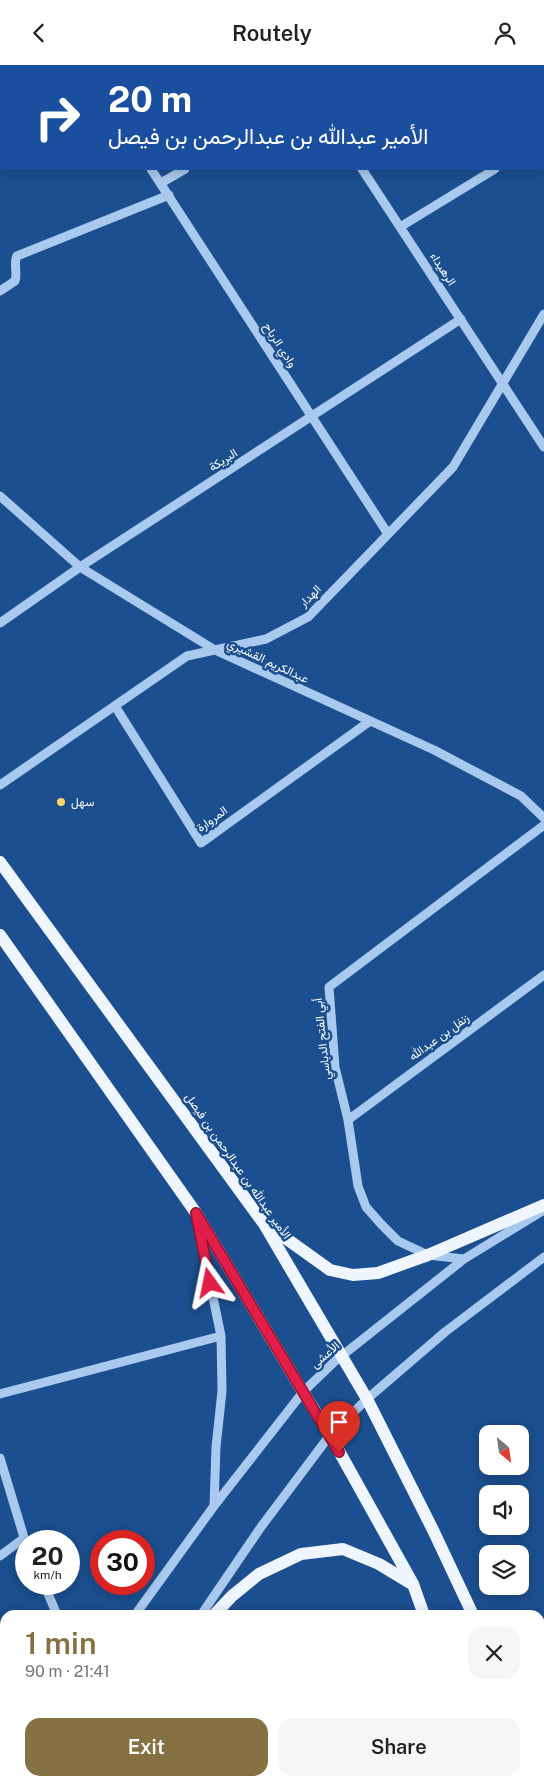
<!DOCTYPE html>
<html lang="en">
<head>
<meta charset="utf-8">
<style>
  :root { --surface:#fff; --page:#f6f6f6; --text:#222; --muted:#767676; --accent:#857141 }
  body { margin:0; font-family:"Public Sans",Vazirmatn,sans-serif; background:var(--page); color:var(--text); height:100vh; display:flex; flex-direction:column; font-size:19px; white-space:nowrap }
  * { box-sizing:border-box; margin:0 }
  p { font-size:16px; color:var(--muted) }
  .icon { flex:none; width:28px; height:28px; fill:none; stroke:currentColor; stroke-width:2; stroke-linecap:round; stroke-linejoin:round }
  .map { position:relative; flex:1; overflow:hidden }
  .drawer { position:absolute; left:0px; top:1545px; width:545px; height:176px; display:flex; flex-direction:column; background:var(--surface); border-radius:15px 15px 0 0; box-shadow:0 2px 12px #0003 }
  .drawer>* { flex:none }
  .top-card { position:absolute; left:0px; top:0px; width:545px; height:105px; box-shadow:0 2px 12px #0003; background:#1a4fa0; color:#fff; overflow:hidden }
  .needle { width:32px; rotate:151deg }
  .tools { position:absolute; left:479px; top:1360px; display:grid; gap:10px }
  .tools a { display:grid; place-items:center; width:50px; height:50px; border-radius:10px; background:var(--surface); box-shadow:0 2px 12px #0003; font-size:25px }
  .speed { position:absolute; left:15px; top:1465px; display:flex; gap:10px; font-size:25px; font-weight:700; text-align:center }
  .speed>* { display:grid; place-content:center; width:65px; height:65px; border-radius:50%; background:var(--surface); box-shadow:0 2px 12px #0003; line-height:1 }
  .speed small { font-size:12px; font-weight:400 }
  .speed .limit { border:8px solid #d22; background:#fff; color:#111 }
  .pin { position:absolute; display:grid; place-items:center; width:42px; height:42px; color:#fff; margin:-51px -21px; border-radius:50% 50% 50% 0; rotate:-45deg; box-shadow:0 0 5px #0007 }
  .pin .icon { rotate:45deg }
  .me { position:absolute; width:55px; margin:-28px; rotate:348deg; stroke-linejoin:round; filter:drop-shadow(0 0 4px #0008) }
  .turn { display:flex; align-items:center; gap:18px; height:105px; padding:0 25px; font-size:22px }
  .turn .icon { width:65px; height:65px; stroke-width:2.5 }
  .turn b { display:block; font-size:35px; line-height:42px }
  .round { display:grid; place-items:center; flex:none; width:52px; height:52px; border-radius:15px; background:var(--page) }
  .overview { display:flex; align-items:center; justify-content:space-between; height:85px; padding:0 25px }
  h1 { font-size:30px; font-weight:600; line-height:38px; color:var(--accent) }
  .action { display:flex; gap:10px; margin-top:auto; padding:10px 25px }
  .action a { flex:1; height:58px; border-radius:15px; background:var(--accent); color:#fff; font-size:20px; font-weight:600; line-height:58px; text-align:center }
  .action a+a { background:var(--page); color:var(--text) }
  header { display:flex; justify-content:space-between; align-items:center; height:65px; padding:0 25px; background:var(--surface); font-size:22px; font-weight:600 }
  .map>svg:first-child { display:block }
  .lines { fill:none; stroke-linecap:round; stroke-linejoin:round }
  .minor { stroke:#a9c9ee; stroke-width:9 }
  .major { stroke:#f0f6ff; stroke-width:12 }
  .route-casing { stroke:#92132f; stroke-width:12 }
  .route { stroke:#e11d48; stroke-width:9 }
  .poi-dot { fill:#ffd166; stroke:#1b4f8f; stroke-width:2 }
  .labels { text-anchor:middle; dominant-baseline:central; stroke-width:5; stroke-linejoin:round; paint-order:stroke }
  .street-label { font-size:12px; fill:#fff; stroke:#1b4f8f }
  .poi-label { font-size:12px; fill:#fff; stroke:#1b4f8f; text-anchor:start }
</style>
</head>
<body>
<header><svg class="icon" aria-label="back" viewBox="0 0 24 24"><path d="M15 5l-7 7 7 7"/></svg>Routely<svg class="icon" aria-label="person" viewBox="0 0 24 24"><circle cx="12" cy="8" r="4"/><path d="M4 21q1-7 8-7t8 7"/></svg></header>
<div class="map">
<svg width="544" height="1721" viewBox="0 0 544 1721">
  <rect width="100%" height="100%" fill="#1b4f8f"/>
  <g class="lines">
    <path class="minor" d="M84,0L85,1
      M125,1L127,0
      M360,1L362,0
      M544,74V73
      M0,84L1,83
      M151,104L388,469
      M362,104L544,382
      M161,118L185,104
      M400,162L495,104
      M0,226L15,216C18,208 13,198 17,191L169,130
      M0,431L80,502L215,585L434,685L521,731L544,753
      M0,558L80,502L461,254
      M115,641L201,778L370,656
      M0,720L187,591L266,574L308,552L453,402L544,249
      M348,1055L544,910
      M197,1155L221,1271L222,1326L216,1382L214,1441
      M464,1194L428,1190L398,1176L381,1159L366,1142L358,1121L348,1055L335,1002L329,922L544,760
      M0,1329L221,1271
      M0,1393L26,1479
      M0,1491L24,1473
      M44,1519L57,1550
      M135,1550L214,1441L303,1327L334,1297L464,1194L544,1145
      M201,1550L261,1462L330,1370L367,1334L445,1267L544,1192
      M16,1721L20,1716
      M93,1721L96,1716
      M406,1721L420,1716"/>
    <path class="major" d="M0,797L264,1159L367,1334L433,1465L473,1550
      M0,870L196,1148L303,1327L330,1370L413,1519L424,1550
      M270,1162L330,1205L353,1210L378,1208L428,1190L544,1140
      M214,1550L232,1531L259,1509L301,1489L343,1484L379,1499L412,1519
      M480,1716L482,1721
      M539,1716L541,1721"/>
  </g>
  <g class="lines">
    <g class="route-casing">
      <path id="route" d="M210,1218L196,1148L339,1387"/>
    </g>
    <use href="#route" class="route"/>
  </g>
  <circle class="poi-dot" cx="61" cy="737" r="5"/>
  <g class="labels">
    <g class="street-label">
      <text transform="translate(443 204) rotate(57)">الرهيداء</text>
      <text transform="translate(280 280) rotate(57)">وادي الرباح</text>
      <text transform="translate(223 395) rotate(-33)">البريكة</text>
      <text transform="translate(310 531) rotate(-45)">الهدار</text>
      <text transform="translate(268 596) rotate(25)">عبدالكريم القشيري</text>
      <text transform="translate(212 754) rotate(-36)">المروارة</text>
      <text transform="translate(439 972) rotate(-36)">زنفل بن عبدالله</text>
      <text transform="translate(322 974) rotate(-96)">أبي الفتح الدباسي</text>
      <text transform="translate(238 1101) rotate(55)">الأمير عبدالله بن عبدالرحمن بن فيصل</text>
      <text transform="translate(325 1290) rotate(-41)">الأعشى</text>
    </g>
    <g class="poi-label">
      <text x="71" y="737">سهل</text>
    </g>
  </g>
</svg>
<div class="tools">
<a><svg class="needle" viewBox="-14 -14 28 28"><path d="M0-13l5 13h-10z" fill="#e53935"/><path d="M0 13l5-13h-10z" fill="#767676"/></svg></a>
<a><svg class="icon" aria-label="sound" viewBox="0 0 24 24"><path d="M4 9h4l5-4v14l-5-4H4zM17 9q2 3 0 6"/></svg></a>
<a><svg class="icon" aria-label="layers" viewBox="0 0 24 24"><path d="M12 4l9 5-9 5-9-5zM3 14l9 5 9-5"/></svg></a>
</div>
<div class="speed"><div>20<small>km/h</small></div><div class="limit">30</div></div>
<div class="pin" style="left:339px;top:1387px;background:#d93025"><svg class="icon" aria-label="arrive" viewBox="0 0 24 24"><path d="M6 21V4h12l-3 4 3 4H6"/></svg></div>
<svg class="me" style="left:210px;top:1218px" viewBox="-20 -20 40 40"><path d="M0-17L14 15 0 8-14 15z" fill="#e11d48" stroke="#fff" stroke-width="4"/></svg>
<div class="top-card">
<div class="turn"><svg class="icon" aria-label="right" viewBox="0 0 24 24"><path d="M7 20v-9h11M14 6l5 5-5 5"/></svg><div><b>20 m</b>الأمير عبدالله بن عبدالرحمن بن فيصل</div></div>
</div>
<section class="drawer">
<div class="overview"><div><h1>1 min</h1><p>90 m · 21:41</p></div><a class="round"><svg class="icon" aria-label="close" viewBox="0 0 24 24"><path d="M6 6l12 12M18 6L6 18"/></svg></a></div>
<div class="action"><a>Exit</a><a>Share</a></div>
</section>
</div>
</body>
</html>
